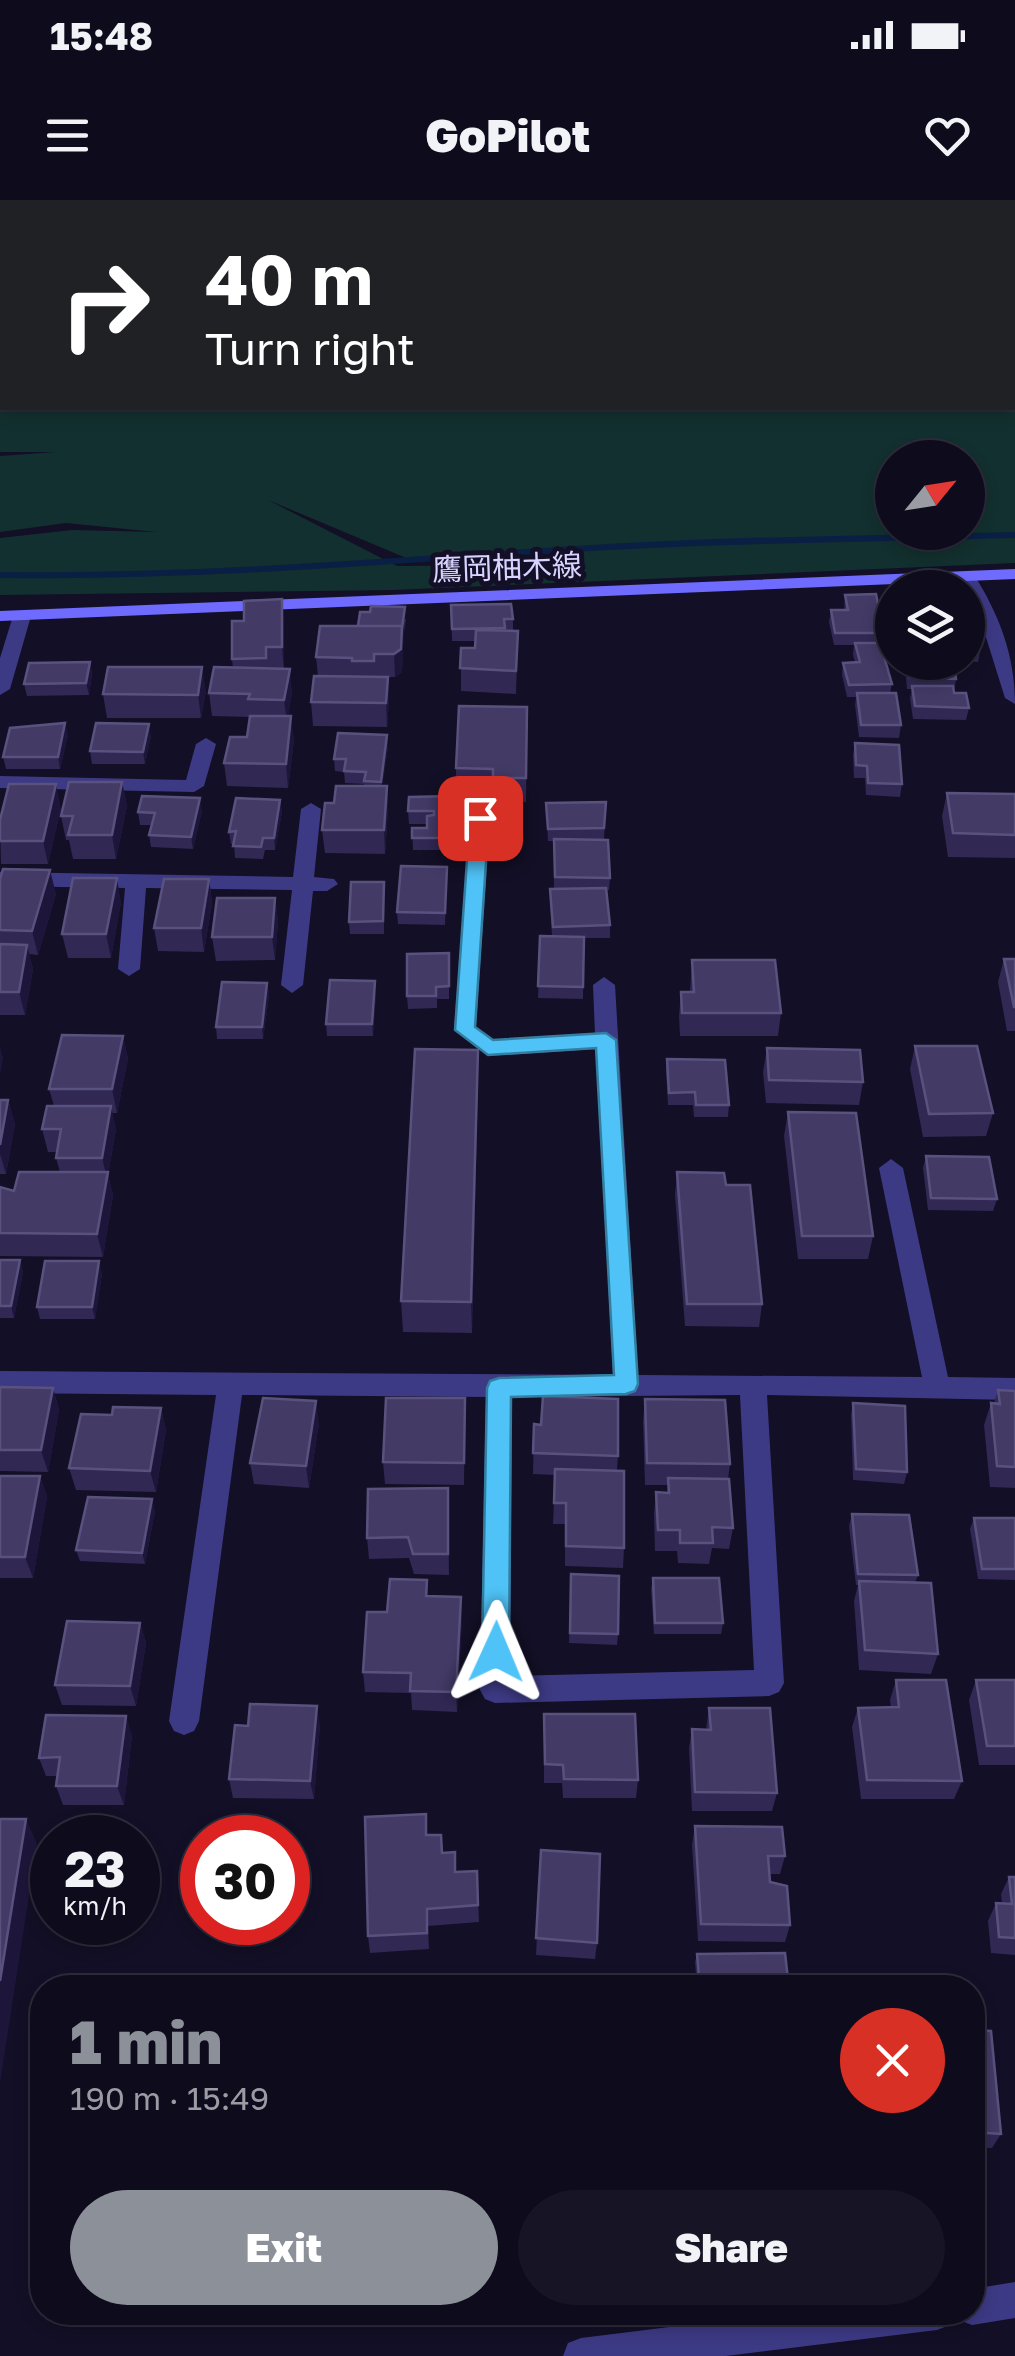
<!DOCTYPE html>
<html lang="en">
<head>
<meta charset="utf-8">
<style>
  :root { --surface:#0e0b1c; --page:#171425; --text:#f1f3f6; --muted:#9b9ba3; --line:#2e2b3b; --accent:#8c9099 }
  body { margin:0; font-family:"Golos Text","Noto Sans JP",sans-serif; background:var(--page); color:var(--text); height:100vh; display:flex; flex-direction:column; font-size:38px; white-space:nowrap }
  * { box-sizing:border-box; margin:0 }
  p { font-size:32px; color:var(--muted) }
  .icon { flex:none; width:55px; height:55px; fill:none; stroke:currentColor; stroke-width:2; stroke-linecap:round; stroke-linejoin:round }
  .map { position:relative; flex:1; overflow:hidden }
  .details { position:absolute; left:30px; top:1775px; width:955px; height:350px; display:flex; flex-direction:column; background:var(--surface); border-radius:40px; box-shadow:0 5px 15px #0003,0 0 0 2px var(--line) }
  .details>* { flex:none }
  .hud { position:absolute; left:0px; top:0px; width:1015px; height:210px; box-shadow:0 5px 15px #0003,0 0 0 2px var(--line); background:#202124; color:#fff; overflow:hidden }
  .needle { width:65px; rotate:60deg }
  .controls { position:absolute; left:875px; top:240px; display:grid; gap:20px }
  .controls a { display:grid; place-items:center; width:110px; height:110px; border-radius:50%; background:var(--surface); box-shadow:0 5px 15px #0003,0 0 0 2px var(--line); font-size:50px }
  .speed { position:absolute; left:30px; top:1615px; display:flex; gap:20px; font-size:50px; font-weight:700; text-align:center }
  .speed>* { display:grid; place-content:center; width:130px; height:130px; border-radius:50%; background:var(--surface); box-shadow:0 5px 15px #0003,0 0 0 2px var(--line); line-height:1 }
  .speed small { font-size:25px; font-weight:400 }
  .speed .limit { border:15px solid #d22; background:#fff; color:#111 }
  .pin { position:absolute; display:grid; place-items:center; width:85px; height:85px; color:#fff; margin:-42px; border-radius:20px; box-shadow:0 5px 15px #0006 }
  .me { position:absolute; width:110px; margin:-55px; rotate:1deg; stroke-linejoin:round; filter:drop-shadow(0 0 8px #0008) }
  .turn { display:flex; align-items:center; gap:35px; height:210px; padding:0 40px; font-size:45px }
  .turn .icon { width:130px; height:130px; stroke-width:2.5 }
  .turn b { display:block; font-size:70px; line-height:85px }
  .round { display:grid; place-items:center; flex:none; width:105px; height:105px; border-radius:52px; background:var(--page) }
  .headline { display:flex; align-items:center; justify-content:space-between; height:170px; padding:0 40px }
  h1 { font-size:60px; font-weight:800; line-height:75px; color:var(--accent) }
  .action { display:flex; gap:20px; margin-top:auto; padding:20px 40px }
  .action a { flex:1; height:115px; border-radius:60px; background:var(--accent); color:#fff; font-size:40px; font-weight:800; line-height:115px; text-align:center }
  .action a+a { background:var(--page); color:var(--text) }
  .status { display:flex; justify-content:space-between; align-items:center; height:70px; padding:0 50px; background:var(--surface); direction:ltr }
  .status svg { height:28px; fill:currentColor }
  header { display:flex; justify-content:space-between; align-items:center; height:130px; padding:0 40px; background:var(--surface); font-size:45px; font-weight:800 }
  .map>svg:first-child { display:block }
  .green { fill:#12302f; fill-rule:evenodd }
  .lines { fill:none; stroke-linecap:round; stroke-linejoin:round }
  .stream { fill:#0a1f44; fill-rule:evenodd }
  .street { fill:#3d3a85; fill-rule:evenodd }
  .secondary { fill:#6f6bff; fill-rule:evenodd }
  .wall { fill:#312854 }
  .shaded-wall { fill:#1d163a }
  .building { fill:#433a66; stroke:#5a527e; stroke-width:2.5 }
  .route { fill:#4fc3f7; stroke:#337fa1; stroke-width:2.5 }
  .labels { text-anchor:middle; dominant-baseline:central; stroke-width:10; stroke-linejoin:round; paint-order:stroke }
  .far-street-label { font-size:30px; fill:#d9d4ff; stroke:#130f26 }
</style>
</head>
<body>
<div class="status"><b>15:48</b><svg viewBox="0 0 49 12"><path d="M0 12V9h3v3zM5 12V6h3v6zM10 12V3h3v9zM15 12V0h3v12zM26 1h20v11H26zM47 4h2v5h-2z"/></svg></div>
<header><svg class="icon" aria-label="menu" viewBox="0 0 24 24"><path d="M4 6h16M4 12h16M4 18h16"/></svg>GoPilot<svg class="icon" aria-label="heart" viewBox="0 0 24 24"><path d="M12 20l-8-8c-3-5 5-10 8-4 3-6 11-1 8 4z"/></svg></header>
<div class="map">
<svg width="1015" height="2156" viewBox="0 0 1015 2156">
  <rect width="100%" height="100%" fill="#130f26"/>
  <path class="green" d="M0,0H458L2,2V25Z
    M997,0H1015V363L393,390L0,395V338L72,330L156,332L66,323L0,332V256L56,252H0V149L2,208H1012V2ZM892,258H968V332H892ZM268,300L411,360L518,365L397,366Z"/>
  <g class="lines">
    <path class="stream" d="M1015,332V338C874,342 732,343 591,351C394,363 198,381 0,378V372C198,375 394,357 591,345C732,336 874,336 1015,332Z"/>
    <path class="street" d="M967,372L973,373C999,414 1015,455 1015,504L1005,498L979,415L968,388L958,377Z
      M22,411L31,416L10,489L0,495V458L13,416Z
      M206,538L216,544L204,586L194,592L0,588V576L186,580L196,544Z
      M311,603L321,609L314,677L334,679L338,684L327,691H313L303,785L292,793L281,785L292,690L146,688L140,769L129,776L118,769L125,688L0,686V672L293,677L301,609Z
      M480,612L490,618L476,827L493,840L595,834L593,785L604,777L615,785L638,1175L922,1177L879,968L891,959L903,968L948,1177L1015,1178V1200L767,1195L784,1483L779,1492L769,1496L495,1503L485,1499L480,1490L486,1197L242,1195L199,1521L194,1531L184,1535L174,1531L169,1521L216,1195L0,1193V1171L613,1175L596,849L488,856L454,830L470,618ZM740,1195L754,1470L510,1476L512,1197Z
      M1015,2082V2118L972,2125L959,2120L957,2112H972V2089Z
      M789,2112H955L950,2125L937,2130L726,2156H563L568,2143L581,2138Z"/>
    <path class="secondary" d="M0,33H2V41H0Z
      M1015,369V379L0,421V411Z"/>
  </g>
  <path class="wall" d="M845,395L884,433L881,445L892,484L890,493L901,525L899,538L859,537L855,505L856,497H847L842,475L843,463L855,462L853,455L854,445H834L829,422L831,410H844Z
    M451,405L513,419V430L518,431L516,494L461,491V448H475L476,441H452Z
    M968,407L983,438L978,462L968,461Z
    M406,419L403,439L402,472L395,477H388L389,500L387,527L313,526L311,502L318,476L316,457L358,426Z
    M284,422V469L292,492L288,516L294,540L288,588L227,586L224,563L247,537L250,517L212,516L209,493L233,468L232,459Z
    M90,462L92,474L89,495L27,496L24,484Z
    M906,462H954L956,479L954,493L969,508L966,520L913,519L910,498L912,489H907L905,468Z
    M206,491L201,518H107L103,494Z
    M527,507L526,602L493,601V592H456V568Z
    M68,535L60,569H6L3,557Z
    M387,535L388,547L382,586H387L388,610L385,654L325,653L322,630L334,603L364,586V584L345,583L344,572L335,571L334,559Z
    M151,536L145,564H92L90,551Z
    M855,543L902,584L900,597L866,595L865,578H854L853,555Z
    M122,582L127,606L116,659H73L69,640H66L61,616Z
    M947,593L1015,594V658L948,657L942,616Z
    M451,596V650H413L412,628H427V624H409L408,611Z
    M280,600L282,612L275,650H265L263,659L235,658L234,644H231L229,632Z
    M606,602L604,640L610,678L609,690H607L610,725V738H584L583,799L538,798L540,736H552L550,701V689H554V641H548L546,603Z
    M61,608L48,664H1L0,620Z
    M202,611L193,649L151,647L149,635L152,625H140L138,612Z
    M447,667L445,725L398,724L397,712Z
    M0,679L56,694L38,755L29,754L33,769L25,815H0Z
    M209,679L212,703L204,752L158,751L154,728Z
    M384,682V734H350L349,722Z
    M275,698L278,721L275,760L216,761L212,737Z
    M121,702L111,758H68L62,734Z
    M449,753V799H437V808L408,809L407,796Z
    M1004,759H1015V831H1007L998,782Z
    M692,760L781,813L778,836H680L679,816L681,792H690Z
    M267,783L269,795L263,839H217L216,827Z
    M376,793L373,836H327L326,824Z
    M123,836L128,859L117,913H112L116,929L108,975L113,995L103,1057L0,1056V987L14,991L60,972L56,958L57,952H48L42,929L54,906L49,889Z
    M915,846L993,913L986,936L923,937L910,869Z
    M767,848L863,882L859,905L766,903L763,872Z
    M667,859L729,905L728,917H694L693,905H668L666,871Z
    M478,882L472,1133L403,1132L401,1101Z
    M0,900H8L15,924L6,974H0Z
    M788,912L873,1036L868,1059H798L784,936Z
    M926,956L997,999L993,1011L928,1010L923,968Z
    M677,972L726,985L762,1104L759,1127L685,1126L675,995Z
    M0,1060H20L23,1072L14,1118H0Z
    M102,1073L95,1119H40L37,1107Z
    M0,1187L53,1188L59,1210L48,1272L0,1271Z
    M998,1190L1015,1191V1288L990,1287L984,1225L991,1203H994Z
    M465,1198L464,1285L385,1284L383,1262Z
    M645,1199L730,1264L728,1279L733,1328L729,1349L712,1348L709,1364L678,1363L677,1351H655L654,1314L656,1292L667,1293L668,1285H645L643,1221Z
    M853,1203L907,1272L904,1284L853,1280L851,1215Z
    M161,1208L166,1230L156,1292L76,1290L69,1268L112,1215Z
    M319,1223L309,1288L254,1284L250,1263Z
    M534,1224L618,1256L617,1270L624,1348L623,1368L565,1366V1324H553L555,1275L533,1274Z
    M0,1276H40L47,1297L33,1378H0Z
    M448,1288L449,1375L414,1374L409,1358L369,1359L367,1338Z
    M155,1311L145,1364L80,1361L76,1350Z
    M852,1314L918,1375L915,1383L938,1454L931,1474L859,1470L854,1401L858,1385H856L849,1326Z
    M974,1318H1015V1380L978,1379L970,1329Z
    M571,1374L618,1434L617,1445L569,1443Z
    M653,1378L723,1423L721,1434H654L651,1389Z
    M427,1380L428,1396L462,1418L457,1512L412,1510L411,1493L365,1492L363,1472L387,1412Z
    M140,1423L146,1443L136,1506L62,1505L55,1485Z
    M896,1480L962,1581L954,1599H861L852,1527L858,1508H891L890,1500Z
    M976,1480H1015V1565H979L969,1500Z
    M709,1508L777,1593L772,1611H692L689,1548L692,1529L706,1530Z
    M544,1514L638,1580L636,1598H563L562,1583H544Z
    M320,1525L314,1599L233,1598L229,1579L248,1526Z
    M132,1535L124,1605H63L56,1586L57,1576H46L39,1558Z
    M695,1626L785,1656L780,1674H770V1682L790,1725L785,1742L698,1741L692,1645Z
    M427,1635L456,1672L477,1671L479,1722L428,1726L429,1749L370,1753L368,1736Z
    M541,1650L597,1743L595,1759L536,1755Z
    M1009,1677H1015V1755L991,1753L988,1721L996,1703L1002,1704L1001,1694Z
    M697,1754L789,1788H697L695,1762Z
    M972,1830L1001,1934L992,1948L972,1947Z"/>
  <path class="shaded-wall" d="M282,399L284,422V470L282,447Z
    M405,407L402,472L395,477L394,454L401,434Z
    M90,462L92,474L89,495L86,483Z
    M202,467L206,491L201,518L198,495Z
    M290,469L292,492L287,523L284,500Z
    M388,477L389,500L387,527L386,503Z
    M291,516L294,540L288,588L286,564Z
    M65,523L68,535L60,569L58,557Z
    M149,524L151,536L145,564L143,552Z
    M387,535L388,547L381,594V582Z
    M122,582L127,606L116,659L112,635Z
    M56,584L61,608L48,664L43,641Z
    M387,586L388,610L385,654L384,630Z
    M200,598L202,611L193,649L191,637Z
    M280,600L282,612L275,650L274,638Z
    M50,670L56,694L38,755L32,731Z
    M117,678L121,702L111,758L106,734Z
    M209,679L212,703L204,752L201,728Z
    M275,698L278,721L275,760L272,737Z
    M27,745L33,769L25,815L19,792Z
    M375,781L376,793L373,836L372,824Z
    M267,783L269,795L263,839L262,827Z
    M123,836L128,859L117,913L112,889Z
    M0,847L3,858L0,875Z
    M478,850V882L472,1133L471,1102Z
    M8,900L15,924L6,974L0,954V945Z
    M111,906L116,929L108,975L113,995L103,1057L97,1034L107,978L102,958Z
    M20,1060L23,1072L14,1118L11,1106Z
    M99,1061L102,1073L95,1119L92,1107Z
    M53,1188L59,1210L48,1272L41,1250Z
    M316,1201L319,1223L309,1288L306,1266Z
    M161,1208L166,1230L156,1292L150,1271Z
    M40,1276L47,1297L33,1378L25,1357Z
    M152,1299L155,1311L145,1364L142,1353Z
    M461,1397L462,1418L457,1512L456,1492Z
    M140,1423L146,1443L136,1506L130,1486Z
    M317,1506L320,1525L314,1599L310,1581Z
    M126,1516L132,1535L124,1605L117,1586Z
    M26,1619L37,1644L0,1883V1781Z"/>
  <path class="building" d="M530,0H560L567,2H524Z
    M876,394L884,433H835L831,410H848L845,395Z
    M282,399V447H266V458L232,459V421H244V401Z
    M511,404L513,419H504L505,428L452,429L451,405Z
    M371,406L405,407L402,428V426H358L360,412H370Z
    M968,407H977L983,438H968Z
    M320,426H402L401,449L394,454H374V461H352V458L316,457Z
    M476,430L518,431L516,471L460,468L461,448H475Z
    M855,443H880L892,484L849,485L843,463L860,462Z
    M90,462L86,483L24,484L29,463Z
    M908,462H954L956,479L909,477Z
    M108,467H202L198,495L103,494Z
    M214,467L290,469L284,500L248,499L250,494L209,493Z
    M314,476L388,477L386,503L311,502Z
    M912,486H953L954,493H966L969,508L915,506Z
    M857,493H896L901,525H861Z
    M459,506L527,507L526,578H493V569L456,568Z
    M250,516H291L286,564L224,563L230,537H247Z
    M65,523L58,557H3L10,528Z
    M96,523L149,524L143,552L90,551Z
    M338,533L387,535L381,582L364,581L366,572L344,571L346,559H334Z
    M855,543L899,545L902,584L868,583L867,566L856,565Z
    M69,582H122L112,635H68L73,616H61Z
    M9,584H56L43,641H0V620Z
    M336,586H387L384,630H322L325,603H334Z
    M947,593L1015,594V635L953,633Z
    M142,596L200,598L191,637L149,635L155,613L138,612Z
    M451,596V638H412V628H427V616L434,615V611H408L409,597Z
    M236,598L280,600L274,638H263L261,647L233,646L236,631L229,632Z
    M606,602L604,628L548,629L546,603Z
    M554,639L608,640L610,678L555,677Z
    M401,666L447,667L445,713L397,712Z
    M3,669L50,670L32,731L0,730V679Z
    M73,678H117L106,734H62Z
    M164,679H209L201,728H154Z
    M351,682H384L383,721L349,722Z
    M606,688L610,725L553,727L550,689Z
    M217,698H275L272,737H212Z
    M540,736L584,737L583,787L538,786Z
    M0,744L27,745L19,792H0Z
    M449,753V786L436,787V796H407V754Z
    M1004,759H1015V807H1014Z
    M692,760H775L781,813H682L681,792H694Z
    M330,780L375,781L372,824H326Z
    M222,782L267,783L262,827H216Z
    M62,835L123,836L112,889H49Z
    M915,846H977L993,913L929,914Z
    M767,848L860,850L863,882L769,880Z
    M415,849L478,850L471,1102L401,1101Z
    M667,859L725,860L729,905H696L695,892L669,893Z
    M0,900H8L0,945Z
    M47,906H111L102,958H56L61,929H42Z
    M788,912L856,913L873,1036H802Z
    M926,956L989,957L997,999L931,998Z
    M19,972H108L97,1034L0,1033V987L14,991Z
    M677,972L724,973L726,985H750L762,1104H687Z
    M0,1060H20L11,1106H0Z
    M45,1061H99L92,1107H37Z
    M0,1187L53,1188L41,1250H0Z
    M998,1190L1015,1191V1267L997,1266L991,1203L1000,1204Z
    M543,1196L618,1199V1256L533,1253L534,1224L541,1225Z
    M263,1198L316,1201L306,1266L250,1263Z
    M386,1198H465L464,1263L383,1262Z
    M645,1199L725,1200L730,1264L647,1263Z
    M853,1203L905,1206L907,1272L856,1269Z
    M113,1207L161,1208L150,1271L69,1268L81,1214L112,1215Z
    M555,1269L624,1271V1348L566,1346V1303H554Z
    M0,1276H40L25,1357H0Z
    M668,1278L729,1279L733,1328L712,1327L713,1343H680V1330H658L656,1292L669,1293Z
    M448,1288V1354H413L408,1337L367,1338L368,1289Z
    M88,1297L152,1299L142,1353L76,1350Z
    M852,1314L909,1315L918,1375L858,1374Z
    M974,1318H1015V1369H982Z
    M571,1374L619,1376L618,1434L570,1433Z
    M653,1378H719L723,1423H655Z
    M390,1379L427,1380L426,1396L461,1397L456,1492L410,1491L411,1473L363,1472L367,1412H387Z
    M859,1381L931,1383L938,1454L865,1450Z
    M67,1421L140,1423L130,1486L55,1485Z
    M896,1480H946L962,1581L867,1580L858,1508L899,1507Z
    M976,1480H1015V1546H987Z
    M250,1504L317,1506L310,1581L229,1579L235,1525L248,1526Z
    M709,1508H770L777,1593L695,1592L692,1529L711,1530Z
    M544,1514H635L638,1580L564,1579L563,1565L545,1564Z
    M46,1515L126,1516L117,1586H56L60,1557L39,1558Z
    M426,1614V1635H441L442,1653L455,1652V1672L477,1671L478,1705L427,1709V1733L368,1736L365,1617Z
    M0,1619H26L0,1781Z
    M695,1626L782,1627L785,1656H768L770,1682L787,1686L790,1725L701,1724Z
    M541,1650L600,1654L597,1743L536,1738Z
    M1009,1677H1015V1738L999,1737L996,1703L1012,1704Z
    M785,1753L789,1788H700L697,1754Z
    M972,1830L991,1831L1001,1934L972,1932Z"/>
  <path class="route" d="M480,612L489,618L475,827L493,840L606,833L616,840L638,1184L635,1191L626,1194L511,1197L509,1452L505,1461L496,1464L486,1461L482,1452L487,1188L490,1181L499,1178L614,1175L596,848L488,855L455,830L470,618Z"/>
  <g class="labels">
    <g class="far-street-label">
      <text transform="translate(507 367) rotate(-2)">鷹岡柚木線</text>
    </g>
  </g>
</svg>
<div class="controls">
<a><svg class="needle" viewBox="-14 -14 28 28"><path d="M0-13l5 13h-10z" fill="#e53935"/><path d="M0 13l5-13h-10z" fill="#9b9ba3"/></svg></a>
<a><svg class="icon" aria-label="layers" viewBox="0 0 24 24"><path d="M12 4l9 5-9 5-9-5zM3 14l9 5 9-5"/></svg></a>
</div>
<div class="speed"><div>23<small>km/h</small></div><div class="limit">30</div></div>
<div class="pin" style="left:480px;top:618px;background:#d93025"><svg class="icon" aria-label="arrive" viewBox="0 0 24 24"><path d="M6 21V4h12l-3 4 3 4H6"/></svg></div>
<svg class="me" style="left:496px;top:1452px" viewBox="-20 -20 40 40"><path d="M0-17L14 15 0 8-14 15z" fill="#4fc3f7" stroke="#fff" stroke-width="4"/></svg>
<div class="hud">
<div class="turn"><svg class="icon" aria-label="right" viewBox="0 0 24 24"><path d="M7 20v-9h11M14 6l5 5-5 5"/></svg><div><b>40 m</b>Turn right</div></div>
</div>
<section class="details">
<div class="headline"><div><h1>1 min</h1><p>190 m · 15:49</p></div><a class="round" style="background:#d93025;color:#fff"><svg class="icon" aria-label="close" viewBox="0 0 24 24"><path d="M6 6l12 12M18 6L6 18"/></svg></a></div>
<div class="action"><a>Exit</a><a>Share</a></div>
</section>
</div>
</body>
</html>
